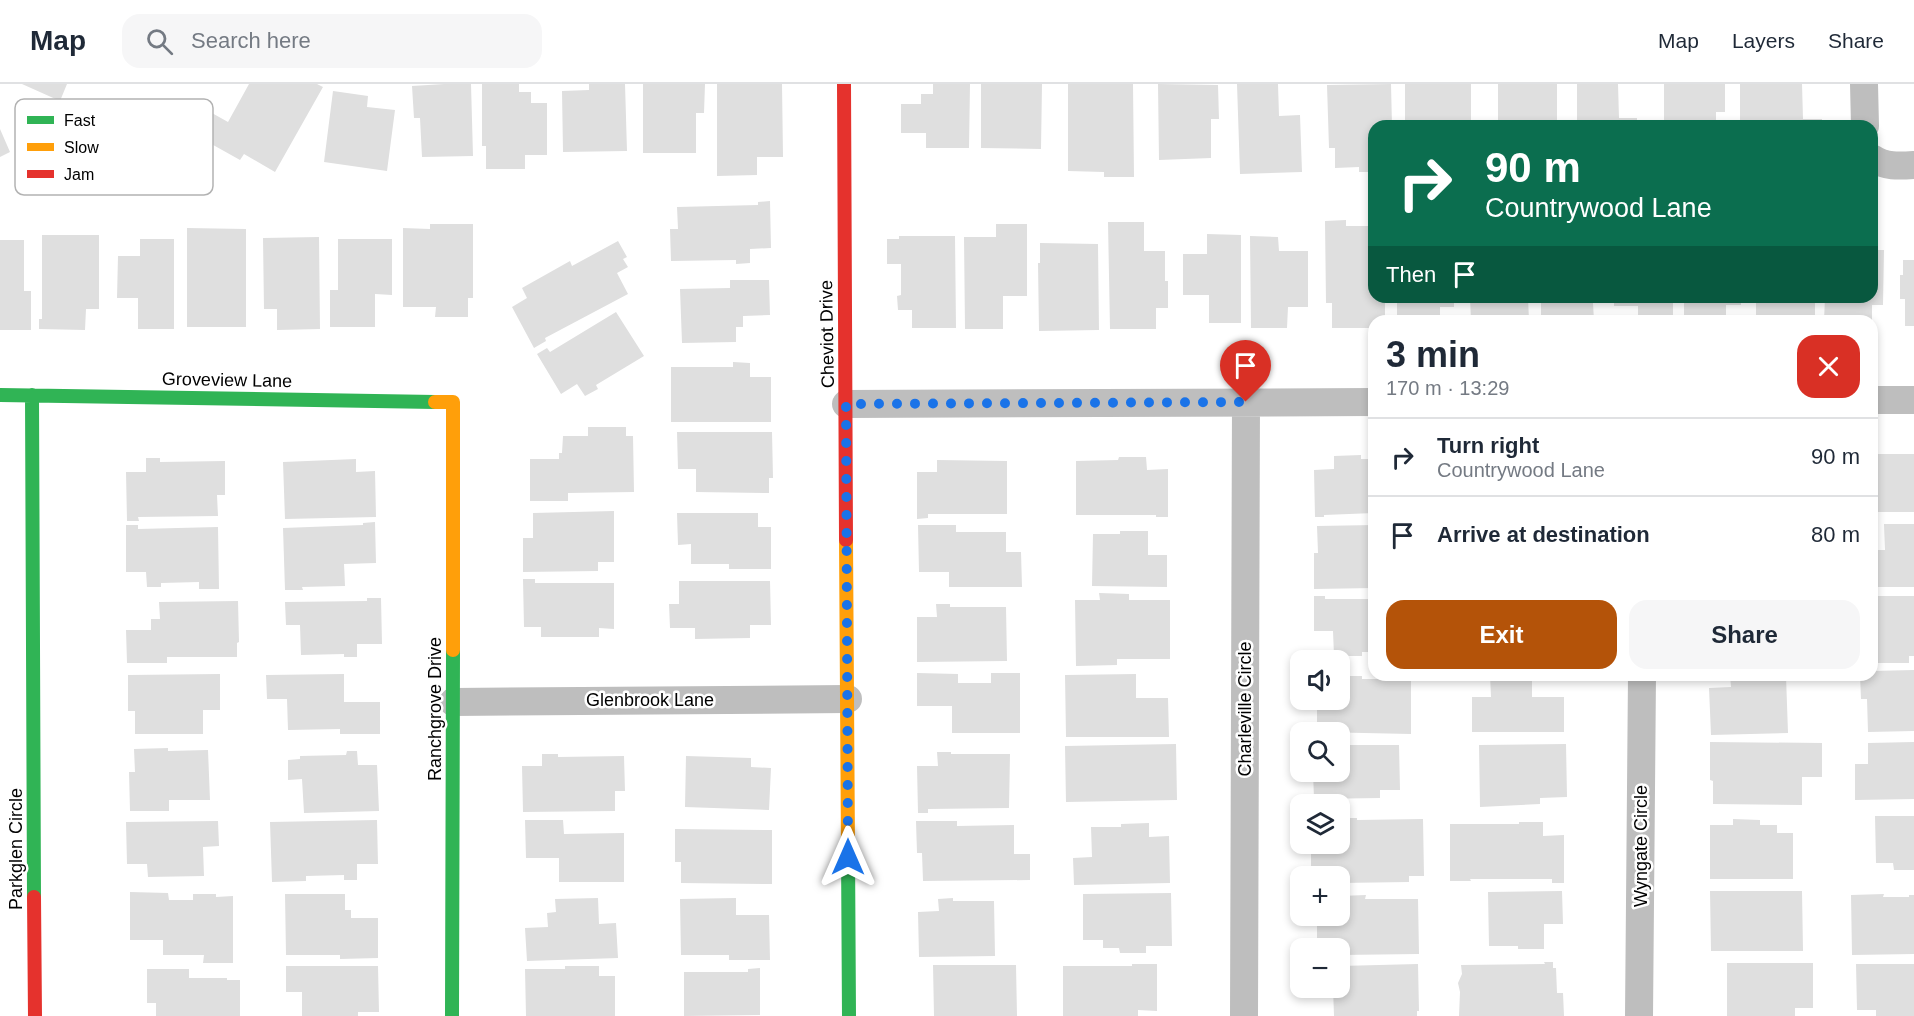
<!DOCTYPE html>
<html lang="en">
<head>
<meta charset="utf-8">
<style>
  :root { --surface:#fff; --page:#f6f6f7; --text:#1f2937; --muted:#747a83; --line:#e0e1e3; --accent:#b45309 }
  body { margin:0; font-family:Arial,sans-serif; background:var(--page); color:var(--text); height:100vh; display:flex; flex-direction:column; font-size:22px; white-space:nowrap }
  * { box-sizing:border-box; margin:0 }
  p { font-size:20px; color:var(--muted) }
  .icon { flex:none; width:33px; height:33px; fill:none; stroke:currentColor; stroke-width:2; stroke-linecap:round; stroke-linejoin:round }
  .map { position:relative; flex:1; overflow:hidden }
  .side { position:absolute; left:1368px; top:231px; width:510px; height:366px; display:flex; flex-direction:column; background:var(--surface); border-radius:18px; box-shadow:0 3px 9px #0003 }
  .side>* { flex:none }
  .top-card { position:absolute; left:1368px; top:36px; width:510px; height:183px; border-radius:18px; box-shadow:0 3px 9px #0003; background:#0b6e4f; color:#fff; overflow:hidden }
  .controls { position:absolute; left:1290px; top:566px; display:grid; gap:12px }
  .controls a { display:grid; place-items:center; width:60px; height:60px; border-radius:12px; background:var(--surface); box-shadow:0 3px 9px #0003; font-size:30px }
  .pin { position:absolute; display:grid; place-items:center; width:51px; height:51px; color:#fff; margin:-62px -26px; border-radius:50% 50% 50% 0; rotate:-45deg; box-shadow:0 0 6px #0007 }
  .pin .icon { rotate:45deg }
  .me { position:absolute; width:66px; margin:-33px; rotate:0deg; stroke-linejoin:round; filter:drop-shadow(0 0 4px #0008) }
  .turn { display:flex; align-items:center; gap:21px; height:126px; padding:0 18px; font-size:27px }
  .turn .icon { width:78px; height:78px; stroke-width:2.5 }
  .turn b { display:block; font-size:42px; line-height:51px }
  .then { display:flex; align-items:center; height:57px; padding:0 18px; background:#0003; gap:12px; font-size:22px }
  .round { display:grid; place-items:center; flex:none; width:63px; height:63px; border-radius:18px; background:var(--page) }
  .overview { display:flex; align-items:center; justify-content:space-between; height:102px; padding:0 18px }
  h1 { font-size:36px; font-weight:600; line-height:45px }
  .primary-button { display:flex; gap:12px; margin-top:auto; padding:12px 18px }
  .primary-button a { flex:1; height:69px; border-radius:18px; background:var(--accent); color:#fff; font-size:24px; font-weight:600; line-height:69px; text-align:center }
  .primary-button a+a { background:var(--page); color:var(--text) }
  ul { padding:0; list-style:none }
  li { display:flex; align-items:center; gap:18px; height:78px; padding:0 18px; border-top:2px solid var(--line) }
  li div { flex:1 }
  li b { display:block; font-size:22px }
  li em { font-style:normal }
  header { display:flex; align-items:center; gap:36px; box-sizing:border-box; height:84px; padding:0 30px; background:var(--surface); border-bottom:2px solid var(--line) }
  header strong { font-size:28px }
  nav { display:flex; gap:33px; margin-inline-start:auto; font-size:21px }
  .search { width:420px; height:54px; background:var(--page); display:flex; align-items:center; gap:15px; box-sizing:border-box; padding:0 21px; border-radius:18px; color:var(--muted); font-size:22px }
  .map>svg:first-child { display:block }
  .building { fill:#dfdfdf }
  .lines { fill:none; stroke-linecap:round; stroke-linejoin:round }
  .street { stroke:#bebebe; stroke-width:28 }
  .fast { stroke:#30b455; stroke-width:14 }
  .slow { stroke:#ff9f0a; stroke-width:14 }
  .jam { stroke:#e5322d; stroke-width:14 }
  .route { stroke:#1a73e8; stroke-width:10; stroke-dasharray:0 18 }
  .labels { text-anchor:middle; dominant-baseline:central; stroke-width:5; stroke-linejoin:round; paint-order:stroke }
  .street-label { font-size:18px; fill:#000; stroke:#fff }
  .key { fill:#fff; stroke:#b2b2b2; stroke-width:1.5 }
  .key-label { font-size:16px; fill:#000 }
</style>
</head>
<body>
<header>
<strong>Map</strong>
<div class="search"><svg class="icon" aria-label="search" viewBox="0 0 24 24"><circle cx="10" cy="10" r="6"/><path d="M15 15l6 6"/></svg>Search here</div>
<nav><a>Map</a><a>Layers</a><a>Share</a></nav>
</header>
<div class="map">
<svg width="1914" height="932" viewBox="0 0 1914 932">
  <rect width="100%" height="100%" fill="#fff"/>
  <path class="building" d="M22,0H67L60,17Z
    M249,0H317L323,3L275,88L244,70L240,76L190,48L203,24L228,38Z
    M444,0H471L473,72L422,73L420,34H414L412,2Z
    M482,0H519V8H531V19H547V71H525V85H486V62H482Z
    M589,0H625L627,67L563,68L562,7L589,6Z
    M643,0H705L704,29H696V69H643Z
    M717,0H782L783,73H757V91L717,92Z
    M933,0H970L969,64H926V49H901V20H921V10H933Z
    M981,0H1042L1041,65L981,64Z
    M1068,0H1133L1134,93H1104V88L1068,87Z
    M1158,0L1218,1L1219,35H1211V74L1159,76Z
    M1237,0H1278L1279,32L1300,31L1302,88L1240,90Z
    M1391,0L1392,42H1374V88H1359V83L1335,84V64H1329L1327,1Z
    M1405,0H1471V42H1405Z
    M1498,0H1557V42H1498Z
    M1577,0H1618L1619,34H1637V42H1577Z
    M1664,0H1725V28H1716V42H1664Z
    M1740,0H1802L1803,35H1822V42H1740Z
    M333,7L368,12L367,23L395,26L387,87L324,78Z
    M0,45L10,68L0,73Z
    M770,117L771,164L750,165V179L736,180V176L671,177L670,145H678L677,123L758,121V118Z
    M1346,136V142H1374V213H1385V237H1374V244H1332V219H1326L1325,137Z
    M1108,138H1144V167H1165V197H1168V224H1156V245H1110Z
    M430,140H473V214H468V233H435L436,223H403V144L430,145Z
    M996,140H1027V212H1003V245H965L964,153H996Z
    M187,144L246,145V243H187Z
    M1207,150L1241,151V239H1209V211H1183V170H1207Z
    M42,151H99V225H86L85,246L39,245V235H42Z
    M899,152H955L956,244H912V226H898L897,212L901,211V180H887V155H899Z
    M1250,152L1278,153L1279,167H1308V223H1288L1287,244H1251Z
    M319,153L320,245L277,246V225H264L263,154Z
    M140,155H174V245H138V214H117L118,172H140Z
    M338,155H392V211L375,210V243H330V206H338Z
    M0,156H24V207H31V246H0Z
    M618,157L627,173L623,175L628,183L617,189L628,210L545,254L546,257L534,264L512,223L527,214L522,204L570,177L572,182Z
    M1040,159L1098,160L1099,246L1039,247L1038,179H1040Z
    M1872,166H1884L1883,221H1872V237H1824L1825,213H1872Z
    M1903,176H1914V242H1905V215H1900V191H1903Z
    M730,196H769L770,231L743,232V243H736V258L682,259L680,205L730,204Z
    M1397,213H1454V223H1440V237H1394V231H1397Z
    M1470,213H1528L1529,237H1471Z
    M1541,213H1598V219H1593L1594,237H1541Z
    M1614,213H1673V237H1638V222H1614Z
    M1684,213H1741V221H1726V237H1684Z
    M1756,213H1815V237H1756Z
    M616,228L644,272L596,301L598,305L585,312L577,300L561,310L537,270L547,264L550,268Z
    M733,278L750,279V293H771V338H671V283H733Z
    M588,343H626V352H633L634,408L568,409V417H530V375H559V369H562L563,352H588Z
    M677,348H772L773,394H769V409L696,408V385H678Z
    M1872,370H1914V428H1872Z
    M1361,371V375H1374V429L1324,431V433H1315L1314,386L1334,385V372Z
    M1119,373H1146L1147,386L1168,385V433H1156V431H1076V377L1118,376Z
    M146,374H160V378L225,377V411H217L218,432L138,433L139,437H127L126,388H146Z
    M356,375V388L375,387L376,433L285,435L283,378Z
    M937,376L1007,377V430H928V434L917,435V388H937Z
    M614,427V478H598V487L523,488V454H533V429Z
    M677,429H758V443H771V485H729V480H691V460L678,461Z
    M375,438L376,479L344,480L345,502L302,503L303,506H285L283,444L363,441V439Z
    M1884,440H1914V503H1872V466H1885Z
    M126,441H138V445L218,443L219,505H199V498L161,499V503H147L146,488H126Z
    M918,441H956V448H1006V468H1021L1022,503H949V488H919Z
    M1374,441V504L1314,505V469H1318L1317,442Z
    M1120,447H1148V471H1167V503L1092,502L1093,450H1120Z
    M523,495H535V499H614V545L599,544V553H541V543H524Z
    M679,497H770L771,541H750V554L695,555V544H670L669,520H679Z
    M1099,509L1129,510V516H1170V575H1117V581L1076,582L1075,516H1100Z
    M1314,512H1325V515H1374V568H1362V572H1334L1333,547H1314Z
    M1874,512H1914V572H1909V579H1874Z
    M367,514H381L382,560H357V573H344V570L301,571L300,541H286L285,518L367,517Z
    M238,517L239,558L237,559V573H167V579H127L126,546H151V535H160L159,518Z
    M936,520H950V523H1006L1007,577L917,578V533H937Z
    M1914,586V647L1868,648L1867,615H1861L1860,591H1872V587Z
    M917,589L958,590V599H991V589H1020V649H952V622H917Z
    M220,590V626H203V650H135V627H128V591Z
    M344,590V618H380V650H340V645L288,646L287,615H267L266,591Z
    M1136,590V614H1168L1169,653H1066L1065,591Z
    M1490,591H1532V613H1564V648H1472V613H1491Z
    M1730,591H1757V593L1786,592L1788,649L1711,651L1709,604L1731,603Z
    M1340,592H1362V595H1411V650L1317,648V617L1340,615Z
    M1710,658L1822,659V693H1802V721L1713,720V697L1710,696Z
    M1914,658V715L1855,716V680H1868V659Z
    M1176,660L1177,716L1066,718L1065,662Z
    M1566,660L1567,713L1540,714V720L1480,723L1479,661Z
    M1340,661H1399L1400,706H1380V714L1314,715L1313,687H1340Z
    M168,664V667L208,666L210,716H169V727H130L129,688H135L134,665Z
    M347,667H357L358,681H377L379,727L304,729L302,695L288,696V676L300,675V672L346,671Z
    M937,668H951V670H1010L1009,724L928,725V729H918L917,682H938Z
    M542,670H558V673L624,672L625,707H615V727L523,728L522,682H542Z
    M686,672L751,674V683L771,684L769,726L685,723Z
    M1875,732H1914V786H1894L1893,779H1876Z
    M1340,734H1357V736L1423,735L1424,792H1409V798L1340,799V792H1311V759H1340Z
    M1733,735L1760,736V741H1777V749H1793V795H1710V741H1733Z
    M377,736L378,780H357V796H344V791L306,792V797L272,798L270,738Z
    M525,736H563L564,750L624,749V798H559V774H526Z
    M218,737L219,762L203,763L204,792L148,793L147,780H127L126,738Z
    M916,737H957V742L1014,741V770H1030V796L923,797L922,769H917Z
    M1519,738H1543V752L1564,751V799H1552V795H1470L1471,797H1450V740H1519Z
    M1149,739V753L1169,752L1170,799L1074,801L1073,774L1092,773L1091,743H1121V740Z
    M675,745L772,746V800L681,799V778H675Z
    M1562,807L1563,840H1544V865H1518V862H1489L1488,808Z
    M1710,807H1802L1803,867H1711Z
    M130,808L168,809L169,816H193V810H216V813L233,812V879H203L204,871H163V856H130Z
    M1171,809L1172,862H1146V869H1120L1119,864H1103V856H1083V810Z
    M285,810H345V826H351V834H378V874L340,875V871H286Z
    M1884,810L1883,813H1909V811H1914V870L1852,871L1851,811Z
    M1366,811L1365,815H1418L1419,870L1340,871V864H1317V831H1340V812Z
    M598,814L599,840L616,839L618,874L527,877L525,844L548,843L547,829L556,828L555,815Z
    M736,814V831H769L770,876H729V871H681L680,815Z
    M953,814V817H994L995,872L919,873L918,828L939,827L938,815Z
    M1544,878H1553V884H1556L1557,909H1563L1564,932H1459L1460,908L1458,899L1462,890L1461,881L1545,880Z
    M1727,879H1813V924H1795V932H1727Z
    M1132,880H1157V927L1138,926V932H1063V882H1132Z
    M1418,880L1419,927H1417V932H1334L1333,903H1340V882Z
    M1856,880H1914V932H1876V926H1857Z
    M933,881H1016L1017,932H934Z
    M286,882H378L379,928H358V932H302V908H286Z
    M565,882H599V892H615V932H526L525,885H565Z
    M760,884V931L684,932V888H748V885Z
    M147,885H189V894H227V896H240V932H156V919H147Z"/>
  <g class="lines">
    <path class="street" d="M1864,0L1865,42
      M1872,74C1885,83 1899,82 1914,81
      M1872,316H1914
      M846,320L1374,318
      M453,618L848,615
      M1244,932L1246,318
      M1639,932L1642,591"/>
    <path class="fast" d="M0,311L435,318
      M32,311L34,813
      M848,766L849,932
      M452,932L453,566"/>
    <path class="slow" d="M435,318H453V566
      M846,456L848,766"/>
    <path class="jam" d="M844,0L846,456
      M34,813L35,932"/>
  </g>
  <g class="lines">
    <path class="route" d="M848,773L846,320L1246,318"/>
  </g>
  <g class="labels">
    <g class="street-label">
      <text transform="translate(827 250) rotate(-91)">Cheviot Drive</text>
      <text transform="translate(227 296) rotate(1)">Groveview Lane</text>
      <text x="650" y="616">Glenbrook Lane</text>
      <text transform="translate(435 625) rotate(-90)">Ranchgrove Drive</text>
      <text transform="translate(1245 625) rotate(-90)">Charleville Circle</text>
      <text transform="translate(1641 762) rotate(-90)">Wyngate Circle</text>
      <text transform="translate(16 765) rotate(-90)">Parkglen Circle</text>
    </g>
  </g>
  <rect x="15" y="15" width="198" height="96" rx="9" class="key"/>
  <rect x="27" y="32" width="27" height="8" fill="#30b455"/>
  <rect x="27" y="59" width="27" height="8" fill="#ff9f0a"/>
  <rect x="27" y="86" width="27" height="8" fill="#e5322d"/>
  <g class="key-label">
    <text x="64" y="42">Fast</text>
    <text x="64" y="69">Slow</text>
    <text x="64" y="96">Jam</text>
  </g>
</svg>
<div class="controls">
<a><svg class="icon" aria-label="sound" viewBox="0 0 24 24"><path d="M4 9h4l5-4v14l-5-4H4zM17 9q2 3 0 6"/></svg></a>
<a><svg class="icon" aria-label="search" viewBox="0 0 24 24"><circle cx="10" cy="10" r="6"/><path d="M15 15l6 6"/></svg></a>
<a><svg class="icon" aria-label="layers" viewBox="0 0 24 24"><path d="M12 4l9 5-9 5-9-5zM3 14l9 5 9-5"/></svg></a>
<a>+</a>
<a>−</a>
</div>
<div class="pin" style="left:1246px;top:318px;background:#d93025"><svg class="icon" aria-label="arrive" viewBox="0 0 24 24"><path d="M6 21V4h12l-3 4 3 4H6"/></svg></div>
<svg class="me" style="left:848px;top:773px" viewBox="-20 -20 40 40"><path d="M0-17L14 15 0 8-14 15z" fill="#1a73e8" stroke="#fff" stroke-width="4"/></svg>
<div class="top-card">
<div class="turn"><svg class="icon" aria-label="right" viewBox="0 0 24 24"><path d="M7 20v-9h11M14 6l5 5-5 5"/></svg><div><b>90 m</b>Countrywood Lane</div></div>
<div class="then">Then<svg class="icon" aria-label="arrive" viewBox="0 0 24 24"><path d="M6 21V4h12l-3 4 3 4H6"/></svg></div>
</div>
<section class="side">
<div class="overview"><div><h1>3 min</h1><p>170 m · 13:29</p></div><a class="round" style="background:#d93025;color:#fff"><svg class="icon" aria-label="close" viewBox="0 0 24 24"><path d="M6 6l12 12M18 6L6 18"/></svg></a></div>
<ul>
<li><svg class="icon" aria-label="right" viewBox="0 0 24 24"><path d="M7 20v-9h11M14 6l5 5-5 5"/></svg><div><b>Turn right</b><p>Countrywood Lane</p></div><em>90 m</em></li>
<li><svg class="icon" aria-label="arrive" viewBox="0 0 24 24"><path d="M6 21V4h12l-3 4 3 4H6"/></svg><div><b>Arrive at destination</b></div><em>80 m</em></li>
</ul>
<div class="primary-button"><a>Exit</a><a>Share</a></div>
</section>
</div>
</body>
</html>
